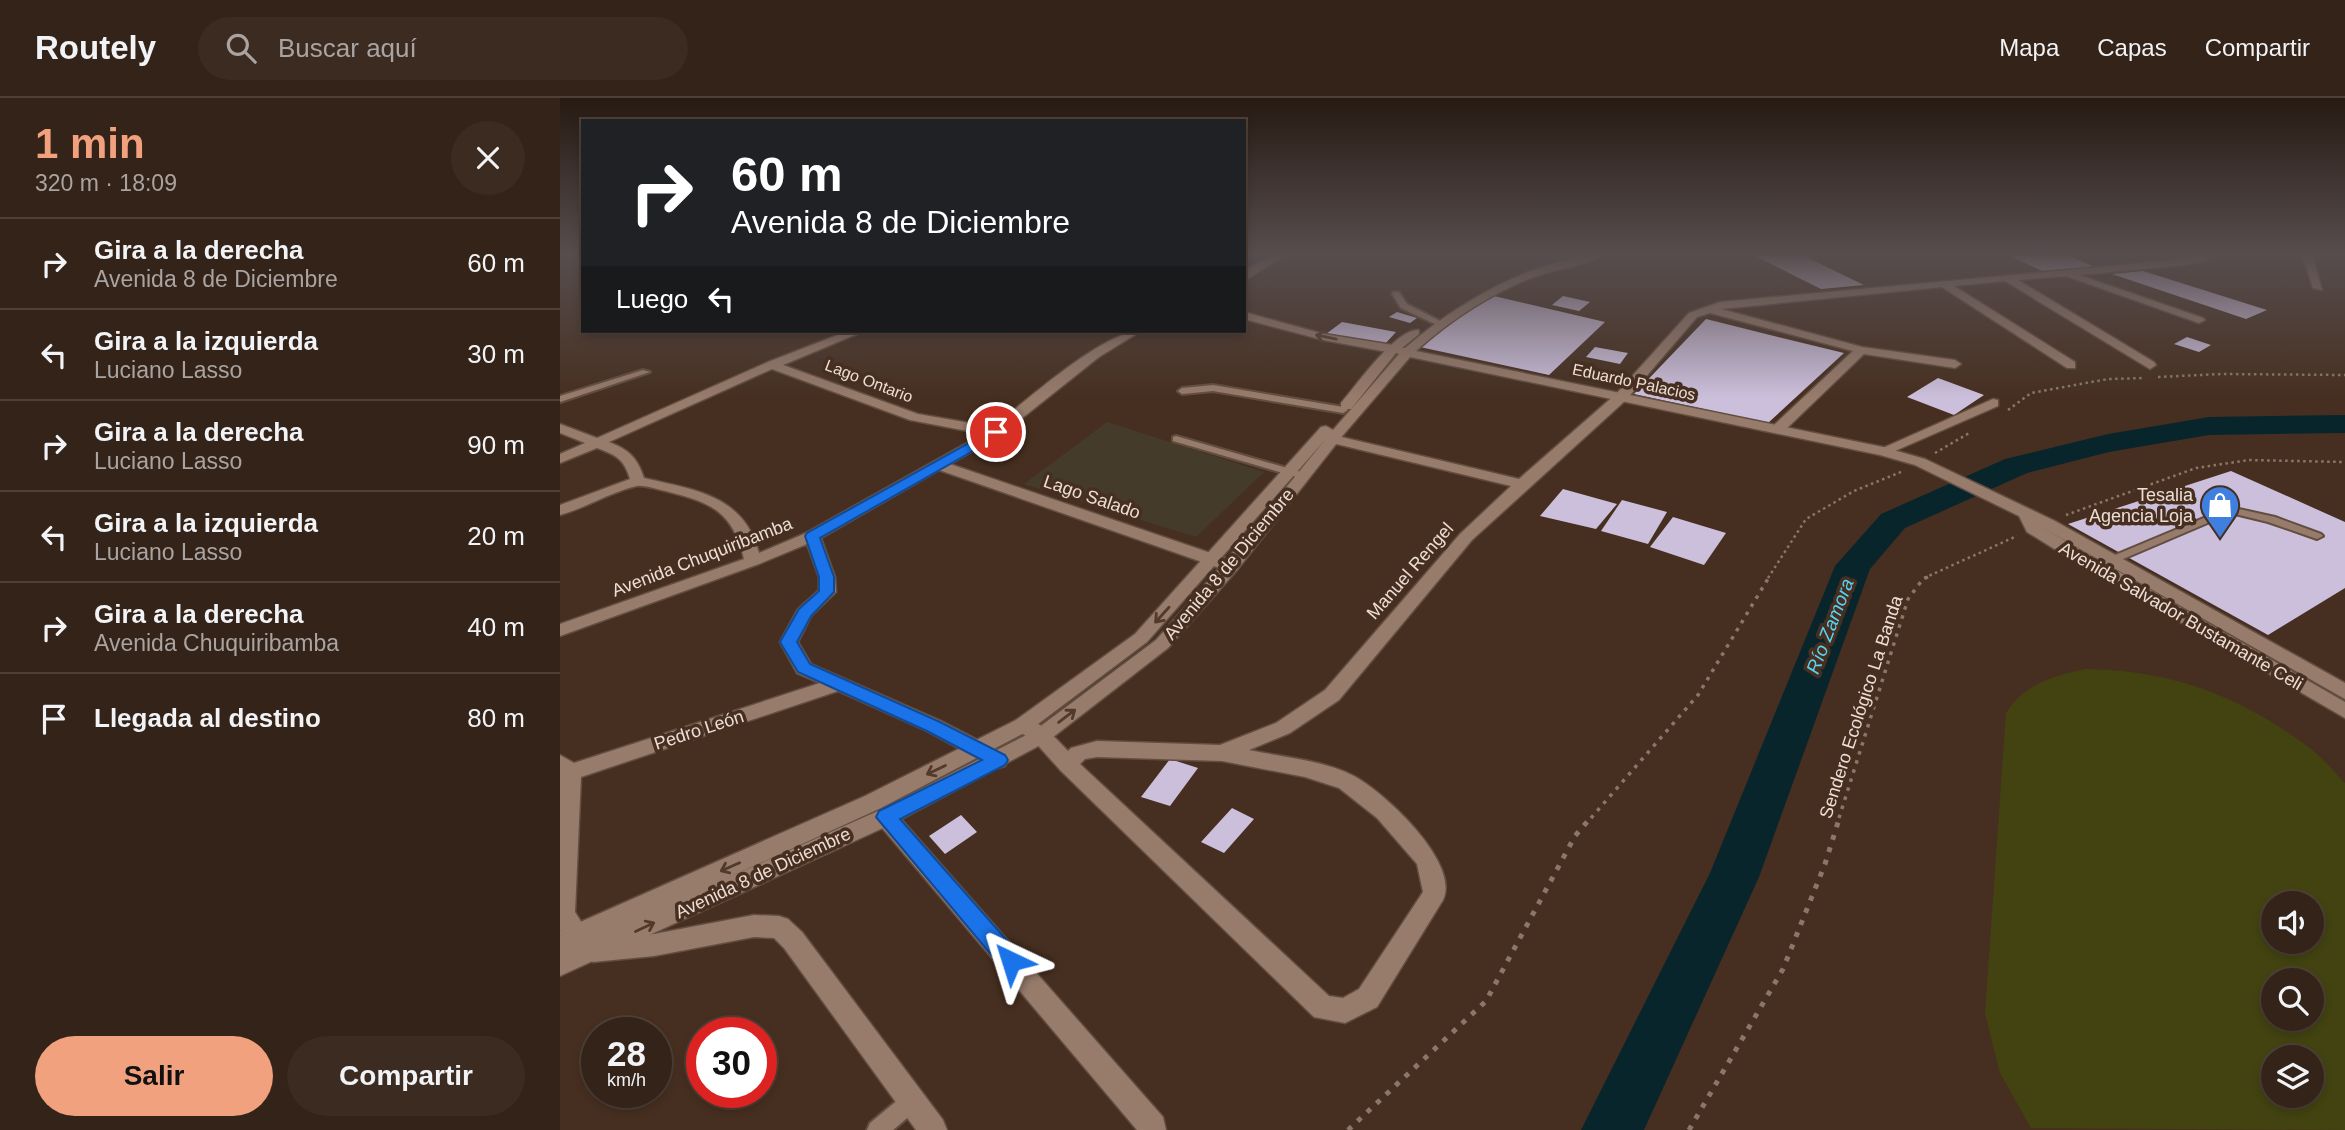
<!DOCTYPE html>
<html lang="es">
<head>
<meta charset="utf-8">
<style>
  :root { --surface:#342318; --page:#3c2b21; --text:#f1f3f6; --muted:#a9a4a2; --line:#4e4037; --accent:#f1a17d }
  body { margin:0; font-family:Arial,sans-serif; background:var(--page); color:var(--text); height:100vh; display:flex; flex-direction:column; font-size:26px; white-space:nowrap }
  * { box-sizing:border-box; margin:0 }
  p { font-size:23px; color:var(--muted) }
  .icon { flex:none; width:38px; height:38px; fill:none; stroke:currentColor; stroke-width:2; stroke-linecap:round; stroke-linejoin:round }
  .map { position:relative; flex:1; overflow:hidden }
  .drawer { display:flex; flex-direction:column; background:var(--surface); width:560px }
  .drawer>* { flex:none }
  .banner { position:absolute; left:21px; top:21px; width:665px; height:214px; border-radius:0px; box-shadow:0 4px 10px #0003,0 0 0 2px var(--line); background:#202124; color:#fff; overflow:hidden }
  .controls { position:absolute; left:1701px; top:793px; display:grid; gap:14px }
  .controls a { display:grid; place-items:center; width:63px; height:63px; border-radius:50%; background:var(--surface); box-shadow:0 4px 10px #0003,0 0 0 2px var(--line); font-size:35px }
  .speed { position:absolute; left:21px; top:919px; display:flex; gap:14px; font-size:35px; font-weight:700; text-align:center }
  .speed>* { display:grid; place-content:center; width:91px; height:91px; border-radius:50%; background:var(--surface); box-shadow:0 4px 10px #0003,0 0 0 2px var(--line); line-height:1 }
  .speed small { font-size:18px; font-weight:400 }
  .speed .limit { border:10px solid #d22; background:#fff; color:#111 }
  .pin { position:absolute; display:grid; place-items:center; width:60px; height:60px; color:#fff; margin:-30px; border:4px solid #fff; border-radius:50%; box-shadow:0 2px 7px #0007 }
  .me { position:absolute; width:77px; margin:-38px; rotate:319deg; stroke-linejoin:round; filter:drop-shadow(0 0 5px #0008) }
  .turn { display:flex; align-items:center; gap:24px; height:147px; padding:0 35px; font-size:32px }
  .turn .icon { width:91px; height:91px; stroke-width:2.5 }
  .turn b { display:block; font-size:49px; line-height:60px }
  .then { display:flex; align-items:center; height:66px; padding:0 35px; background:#0003; gap:14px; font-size:26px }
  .round { display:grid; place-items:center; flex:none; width:74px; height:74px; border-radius:37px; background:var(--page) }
  .overview { display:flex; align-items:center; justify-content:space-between; height:119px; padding:0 35px }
  h1 { font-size:42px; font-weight:800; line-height:52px; color:var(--accent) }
  .cta { display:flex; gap:14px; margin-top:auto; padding:14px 35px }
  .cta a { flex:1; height:80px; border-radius:42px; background:var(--accent); color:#111; font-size:28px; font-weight:800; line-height:80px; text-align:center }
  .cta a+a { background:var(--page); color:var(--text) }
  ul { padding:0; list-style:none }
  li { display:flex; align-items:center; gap:21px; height:91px; padding:0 35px; border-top:2px solid var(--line) }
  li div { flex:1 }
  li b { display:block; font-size:26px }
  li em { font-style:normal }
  header { display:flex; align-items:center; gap:42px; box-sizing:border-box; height:98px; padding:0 35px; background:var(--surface); border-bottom:2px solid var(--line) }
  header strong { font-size:33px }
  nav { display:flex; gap:38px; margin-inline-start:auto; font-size:24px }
  .search { width:490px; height:63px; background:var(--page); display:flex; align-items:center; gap:18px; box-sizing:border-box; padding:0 24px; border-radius:38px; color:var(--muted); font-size:26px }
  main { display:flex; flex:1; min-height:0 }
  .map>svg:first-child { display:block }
  .commercial { fill:#443b2b }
  .green { fill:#424311; fill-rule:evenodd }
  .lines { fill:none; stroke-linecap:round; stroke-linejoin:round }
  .river { fill:#09252c; fill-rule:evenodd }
  .building { fill:#ccbfdc }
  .service-casing { stroke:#624e41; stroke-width:4 }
  .minor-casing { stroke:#624e41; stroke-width:3 }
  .secondary-casing { stroke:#624e41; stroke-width:3 }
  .path-far2 { stroke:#8b776a; stroke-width:2.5; stroke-dasharray:2.5 3.5; stroke-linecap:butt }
  .path-far1 { stroke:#8b776a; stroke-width:3.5; stroke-dasharray:3.5 6; stroke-linecap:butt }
  .path { stroke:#8b776a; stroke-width:5; stroke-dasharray:5 8; stroke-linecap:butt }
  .service { fill:#977b6b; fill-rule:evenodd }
  .minor { fill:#977b6b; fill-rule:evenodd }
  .secondary { fill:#977b6b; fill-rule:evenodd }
  .oneway { stroke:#523a2b }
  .route { fill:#1a73e8; stroke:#114b97; stroke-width:2 }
  .labels { text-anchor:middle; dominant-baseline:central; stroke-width:7; stroke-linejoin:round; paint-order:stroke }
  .far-street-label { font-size:16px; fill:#edddd4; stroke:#462f20 }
  .poi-label { font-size:18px; fill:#edddd4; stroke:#462f20; text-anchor:end }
  .street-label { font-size:18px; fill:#edddd4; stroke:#462f20 }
  .water-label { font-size:19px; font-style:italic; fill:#57d3f4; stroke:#462f20 }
</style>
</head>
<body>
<header>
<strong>Routely</strong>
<div class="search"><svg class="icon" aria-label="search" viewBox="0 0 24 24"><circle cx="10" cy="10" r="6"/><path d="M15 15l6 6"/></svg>Buscar aquí</div>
<nav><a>Mapa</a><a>Capas</a><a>Compartir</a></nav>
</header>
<main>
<section class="drawer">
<div class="overview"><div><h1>1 min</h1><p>320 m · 18:09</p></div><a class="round"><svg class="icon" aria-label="close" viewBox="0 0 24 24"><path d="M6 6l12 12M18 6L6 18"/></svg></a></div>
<ul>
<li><svg class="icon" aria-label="right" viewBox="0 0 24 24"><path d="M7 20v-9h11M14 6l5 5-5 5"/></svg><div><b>Gira a la derecha</b><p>Avenida 8 de Diciembre</p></div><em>60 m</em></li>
<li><svg class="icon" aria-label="left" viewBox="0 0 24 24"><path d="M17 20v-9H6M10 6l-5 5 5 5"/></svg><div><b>Gira a la izquierda</b><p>Luciano Lasso</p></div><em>30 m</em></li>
<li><svg class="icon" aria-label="right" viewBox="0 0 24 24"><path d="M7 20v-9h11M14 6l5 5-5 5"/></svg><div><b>Gira a la derecha</b><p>Luciano Lasso</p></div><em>90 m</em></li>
<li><svg class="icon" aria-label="left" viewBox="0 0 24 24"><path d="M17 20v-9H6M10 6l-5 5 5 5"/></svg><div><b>Gira a la izquierda</b><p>Luciano Lasso</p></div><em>20 m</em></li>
<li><svg class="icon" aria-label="right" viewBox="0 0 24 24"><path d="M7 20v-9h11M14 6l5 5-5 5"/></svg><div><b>Gira a la derecha</b><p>Avenida Chuquiribamba</p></div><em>40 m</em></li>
<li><svg class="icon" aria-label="arrive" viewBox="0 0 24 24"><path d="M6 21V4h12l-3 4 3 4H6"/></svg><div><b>Llegada al destino</b></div><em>80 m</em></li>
</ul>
<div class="cta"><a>Salir</a><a>Compartir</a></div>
</section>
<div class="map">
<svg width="1785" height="1032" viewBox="0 0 1785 1032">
  <rect width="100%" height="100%" fill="#462f20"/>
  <path class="commercial" d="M547,324L704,374L636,439L464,386Z"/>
  <path class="green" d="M1525,571C1612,572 1681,598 1751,651C1763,660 1774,674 1785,685V1032L1471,1030L1440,975L1425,915L1446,615C1466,585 1491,579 1525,571ZM1713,805H1752V844H1713ZM1713,882H1752V920H1713ZM1713,959H1752V998H1713Z"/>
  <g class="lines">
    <path class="river" d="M1785,317V335L1649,337L1549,354L1467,375L1345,430L1310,471L1199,779L1084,1032H1021L1150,775L1275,468L1321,416L1445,361L1548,336L1649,319Z"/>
  </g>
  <path class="building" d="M1191,156H1240L1304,187L1261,191Z
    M1446,156H1505L1535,169L1482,173Z
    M1583,173L1707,212L1686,221L1552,176Z
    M934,198L1045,224L989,277L860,249L895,222Z
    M1003,198L1030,204L1019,213L992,207Z
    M837,214L857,220L850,225L829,219Z
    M1146,221L1202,235L1284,255L1208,325L1074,296Z
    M782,224L836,234L824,247L766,236Z
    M1627,239L1651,247L1639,254L1614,246Z
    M1035,249L1068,255L1060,266L1026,259Z
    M1378,280L1424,297L1394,317L1347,299Z
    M1671,373L1785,424V490L1708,537L1508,426Z
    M1003,391L1057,406L1036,431L980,418Z
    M1062,402L1107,414L1088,446L1041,433Z
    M1113,419L1166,435L1144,467L1090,449Z
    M610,661L638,670L610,708L581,699Z
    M672,710L694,721L664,755L641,744Z
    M401,717L417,734L385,756L369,738Z"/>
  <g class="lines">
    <g class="service-casing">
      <path id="service" d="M833,194H839L847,206L886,226L879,228L841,210L832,196Z
        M83,272L90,274L0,304V298Z
        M653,287L783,309L788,312L783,315L653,293L622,296L618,293L622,290Z
        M616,338L748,376L749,378L748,380H740L613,343V339Z
        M1670,409L1715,419L1761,436L1763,438L1757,441L1708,424L1671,415L1556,464L1552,465L1546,462L1548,460Z
        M352,993L359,996L362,1003L359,1010L333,1032H307L310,1025L345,996Z"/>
    </g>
    <g class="minor-casing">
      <path id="minor" d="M715,156H727L684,183V174L687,171Z
        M1641,156H1652L1645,163L1625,167L1519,177L1643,220L1645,222L1639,225L1506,178L1458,182L1594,264L1596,267L1590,271L1445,183L1394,188L1515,264V270H1507L1382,189L1161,211L1302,249L1395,262L1401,266L1395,270L1304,256L1223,334H1213V328L1293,253L1150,215L1137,219L1066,302L912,442L779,602L730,635L689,652C722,659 763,662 794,678C824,694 901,765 883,802L817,909L785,925L754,919L501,673L474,643L456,632L453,627L456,622C476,616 495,640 508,653L511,650L537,643L660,647L716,625L765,592L900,436L951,388L768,344V338L773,337L959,381L1056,296L1129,215L1160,204L1625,161ZM537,659L662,663L745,679L779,690L817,720L857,766L863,794L799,891L783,900L769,898L520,666L525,661Z
        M1742,156H1752L1762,192L1753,190Z
        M684,214L764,236L833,247L839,251L833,255L763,242L684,221Z
        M288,233H304L223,267L358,316L433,329C465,304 543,233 581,233L539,259L441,337L390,366L677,464L679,468L671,473L665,472L379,372L261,440L275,479L276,494L251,518L238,544L251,566L381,623L445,656L448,662L445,668L438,670L431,668L367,633L278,593L21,679L15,814L25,830L37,841L94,836L194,817L219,818L228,821L242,834L383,1022L387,1032H356L224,850L214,840L194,839L94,858L33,864C17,858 8,846 0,832V657L14,665L260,585L237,575L220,544L238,511L259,492V479L247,446L199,466L0,538V526L184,461C173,415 153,405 109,394C99,392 86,387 77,388C50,394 26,410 0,417V407L70,381C64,361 56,357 37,350L0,365V356L25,345L0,335V326L37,340L208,264ZM212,271L350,322L423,336L246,435L199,455C184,397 135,392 84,380C77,359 69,352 49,344Z
        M1433,301L1438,302V308L1328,356H1318L1316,353Z
        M326,710L334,713L603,1019L606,1032H577L318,725L315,719L318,713Z"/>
    </g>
    <g class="secondary-casing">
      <path id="secondary" d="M1030,156H1045C1027,168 998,170 977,178C934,193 890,222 856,253L1323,349L1365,361L1495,423L1785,585V601L1478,427L1785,604V620L1496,452L1467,434L1459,418L1355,367L1320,357L850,259L784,336L677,472L608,550L488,643L334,725L0,878V833L305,698L456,622L575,536L761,329L766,328L773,332L839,256L836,255L791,311H781V305C796,288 837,229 859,232V236L842,250H845C881,219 923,192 968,174C988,166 1010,162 1030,156ZM765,342L665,464L596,542L474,633L318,713L165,781L321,710L470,632L587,544Z"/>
    </g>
    <path class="path-far2" d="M1598,279L1661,276L1785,277
      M1448,312L1471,295L1548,281L1584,280
      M1375,355L1411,334
      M1506,417L1636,370L1689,362L1785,364
      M1208,480L1246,421L1294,393L1341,374
      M1364,480L1457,438"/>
    <path class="path-far1" d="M1031,720L1138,597L1209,479
      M1279,720L1348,501L1363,481L1368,479"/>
    <path class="path" d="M788,1032L926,903L1015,738L1032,718
      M1129,1032L1223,871L1265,766L1280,718"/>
    <use href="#service" class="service"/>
    <use href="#minor" class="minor"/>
    <use href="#secondary" class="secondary"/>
  </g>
  <defs><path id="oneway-shaft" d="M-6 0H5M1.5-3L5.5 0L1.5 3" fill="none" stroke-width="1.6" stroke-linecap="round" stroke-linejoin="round" transform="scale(1.75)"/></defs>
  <g class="oneway">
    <use href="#oneway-shaft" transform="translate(766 239) rotate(-168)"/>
    <use href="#oneway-shaft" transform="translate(602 517) rotate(132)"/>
    <use href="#oneway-shaft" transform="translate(507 618) rotate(-37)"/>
    <use href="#oneway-shaft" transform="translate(376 672) rotate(154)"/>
    <use href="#oneway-shaft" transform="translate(170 769) rotate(156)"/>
    <use href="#oneway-shaft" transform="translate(85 829) rotate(-25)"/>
  </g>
  <linearGradient id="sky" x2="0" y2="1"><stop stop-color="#261a12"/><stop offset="0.52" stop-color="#574d4e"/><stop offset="1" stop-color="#574d4e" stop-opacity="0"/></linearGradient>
  <rect width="1785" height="300" fill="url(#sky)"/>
  <path class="route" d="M436,330L443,334L441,337L260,440L274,479V494L251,518L237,544L250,566L380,624L445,657L448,662L445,667L340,721L459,856L462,863L459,871L451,874L443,871L316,719L319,713L422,662L367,633L238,574L220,544L239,511L259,493V479L245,438L247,435Z"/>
  <defs>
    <g id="shop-pin" transform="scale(2.0125)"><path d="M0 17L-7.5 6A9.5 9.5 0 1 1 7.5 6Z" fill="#3f7fe0" stroke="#462f20"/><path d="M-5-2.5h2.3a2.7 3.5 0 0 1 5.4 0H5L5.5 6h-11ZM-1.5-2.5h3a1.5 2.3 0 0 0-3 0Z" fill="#fff"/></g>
  </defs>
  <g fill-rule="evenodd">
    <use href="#shop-pin" x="1660" y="407"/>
  </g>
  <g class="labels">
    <g class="far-street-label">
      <text transform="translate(309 283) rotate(21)">Lago Ontario</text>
      <text transform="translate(1074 284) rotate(12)">Eduardo Palacios</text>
    </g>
    <g class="poi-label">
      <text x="1633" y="397">Tesalia<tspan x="1633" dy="21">Agencia Loja</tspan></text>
    </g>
    <g class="street-label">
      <text transform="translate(532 399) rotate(19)">Lago Salado</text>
      <text transform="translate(142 459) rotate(-21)">Avenida Chuquiribamba</text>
      <text transform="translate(669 466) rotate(-50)">Avenida 8 de Diciembre</text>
      <text transform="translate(850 473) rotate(-49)">Manuel Rengel</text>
      <text transform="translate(1621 518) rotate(30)">Avenida Salvador Bustamante Celi</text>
      <text transform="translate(1301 609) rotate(-72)">Sendero Ecológico La Banda</text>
      <text transform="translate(139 632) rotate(-18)">Pedro León</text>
      <text transform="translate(203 775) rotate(-25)">Avenida 8 de Diciembre</text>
    </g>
    <g class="water-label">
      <text transform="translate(1270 528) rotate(-69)">Río Zamora</text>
    </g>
  </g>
</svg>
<div class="controls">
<a><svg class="icon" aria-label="sound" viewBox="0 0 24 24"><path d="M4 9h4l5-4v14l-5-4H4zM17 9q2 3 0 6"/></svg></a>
<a><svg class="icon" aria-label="search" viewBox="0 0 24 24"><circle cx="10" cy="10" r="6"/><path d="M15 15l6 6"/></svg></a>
<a><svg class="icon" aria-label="layers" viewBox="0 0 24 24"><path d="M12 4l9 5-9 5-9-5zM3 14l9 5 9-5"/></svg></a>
</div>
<div class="speed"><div>28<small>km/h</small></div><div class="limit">30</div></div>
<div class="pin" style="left:436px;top:334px;background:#d93025"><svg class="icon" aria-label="arrive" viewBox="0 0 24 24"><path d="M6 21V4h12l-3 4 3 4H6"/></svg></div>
<svg class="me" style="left:451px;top:863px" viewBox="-20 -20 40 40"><path d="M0-17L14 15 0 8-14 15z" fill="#1a73e8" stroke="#fff" stroke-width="4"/></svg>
<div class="banner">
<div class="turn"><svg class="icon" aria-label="right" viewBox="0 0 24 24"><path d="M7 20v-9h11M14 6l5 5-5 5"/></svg><div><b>60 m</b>Avenida 8 de Diciembre</div></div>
<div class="then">Luego<svg class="icon" aria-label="left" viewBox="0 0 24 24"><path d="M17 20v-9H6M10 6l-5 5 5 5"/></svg></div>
</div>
</div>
</main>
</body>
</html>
